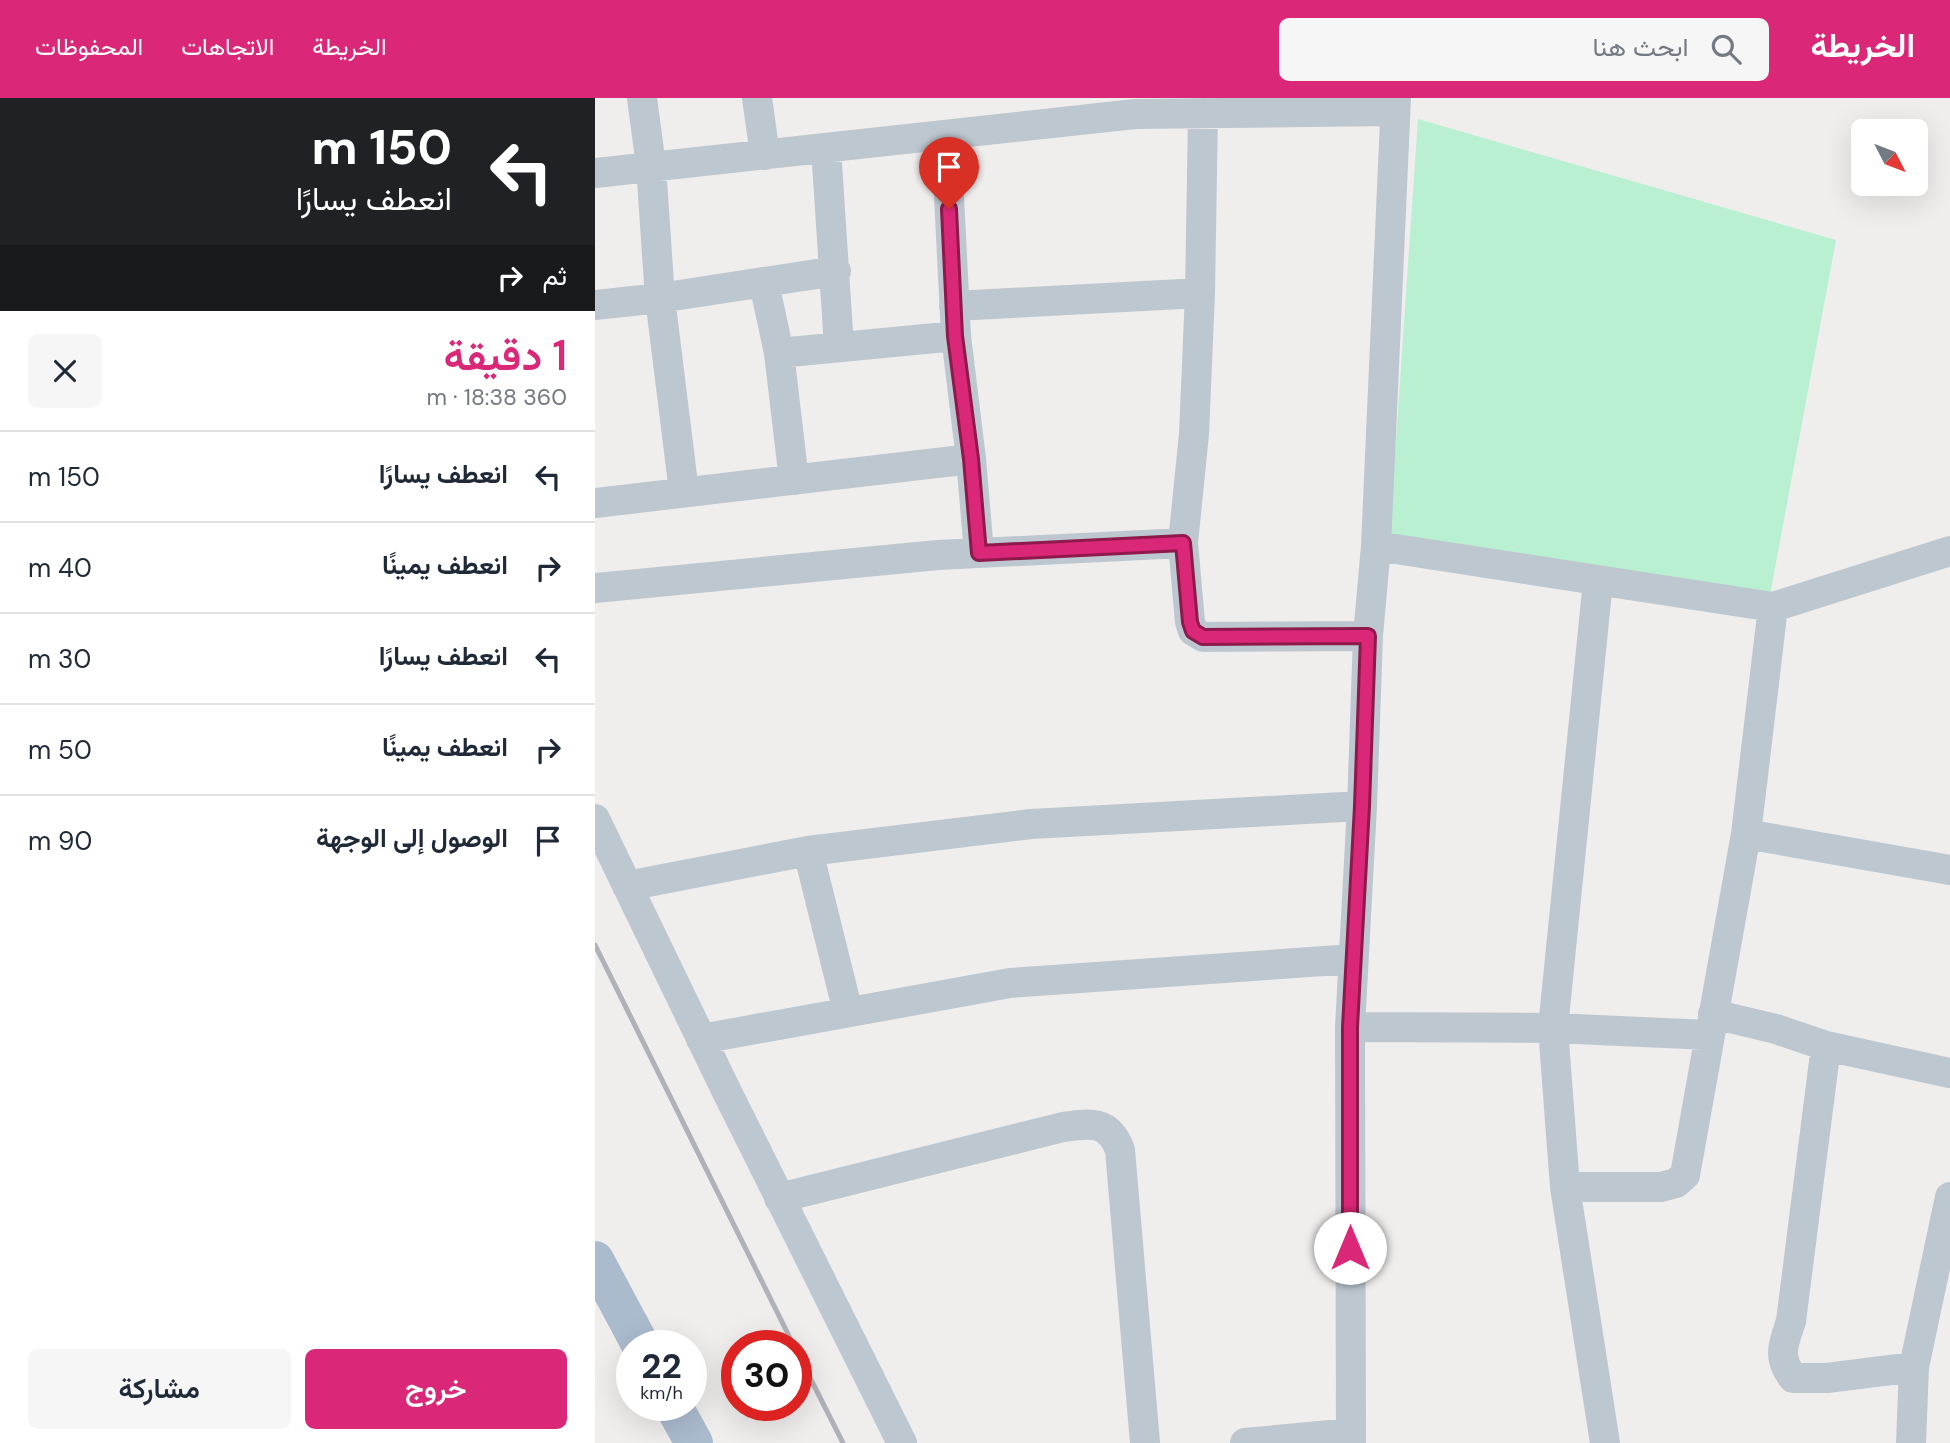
<!DOCTYPE html>
<html lang="ar">
<head>
<meta charset="utf-8">
<style>
  :root { --surface:#fff; --page:#f6f6f7; --text:#1f2937; --muted:#747a83; --line:#e0e1e3; --accent:#db2777 }
  body { margin:0; font-family:"DM Sans",Vazirmatn,sans-serif; background:var(--page); color:var(--text); direction:rtl; height:100vh; display:flex; flex-direction:column; font-size:26px; white-space:nowrap }
  * { box-sizing:border-box; margin:0 }
  p { font-size:23px; color:var(--muted) }
  .icon { flex:none; width:38px; height:38px; fill:none; stroke:currentColor; stroke-width:2; stroke-linecap:round; stroke-linejoin:round }
  .map { position:relative; flex:1; overflow:hidden; direction:ltr }
  .side { display:flex; flex-direction:column; background:var(--surface); width:595px }
  .side>* { flex:none }
  .guide { background:#202124; color:#fff; overflow:hidden }
  .needle { width:46px; rotate:132deg }
  .fabs { position:absolute; left:1256px; top:21px; display:grid; gap:14px }
  .fabs a { display:grid; place-items:center; width:77px; height:77px; border-radius:10px; background:var(--surface); box-shadow:0 7px 28px #0002; font-size:35px }
  .speed { position:absolute; left:21px; top:1232px; display:flex; gap:14px; font-size:35px; font-weight:700; text-align:center }
  .speed>* { display:grid; place-content:center; width:91px; height:91px; border-radius:50%; background:var(--surface); box-shadow:0 7px 28px #0002; line-height:1 }
  .speed small { font-size:18px; font-weight:400 }
  .speed .limit { border:10px solid #d22; background:#fff; color:#111 }
  .pin { position:absolute; display:grid; place-items:center; width:60px; height:60px; color:#fff; margin:-72px -30px; border-radius:50% 50% 50% 0; rotate:-45deg; box-shadow:0 0 7px #0007 }
  .pin .icon { rotate:45deg }
  .me { position:absolute; width:77px; margin:-38px; rotate:0deg; stroke-linejoin:round; filter:drop-shadow(0 0 5px #0008) }
  .turn { display:flex; align-items:center; gap:24px; height:147px; padding:0 28px; font-size:32px }
  .turn .icon { width:91px; height:91px; stroke-width:2.5 }
  .turn b { display:block; font-size:49px; line-height:60px }
  .then { display:flex; align-items:center; height:66px; padding:0 28px; background:#0003; gap:14px; font-size:26px }
  .round { display:grid; place-items:center; flex:none; width:74px; height:74px; border-radius:10px; background:var(--page) }
  .summary { display:flex; align-items:center; justify-content:space-between; height:119px; padding:0 28px }
  h1 { font-size:42px; font-weight:600; line-height:52px; color:var(--accent) }
  .primary-button { display:flex; gap:14px; margin-top:auto; padding:14px 28px }
  .primary-button a { flex:1; height:80px; border-radius:10px; background:var(--accent); color:#fff; font-size:28px; font-weight:600; line-height:80px; text-align:center }
  .primary-button a+a { background:var(--page); color:var(--text) }
  ul { padding:0; list-style:none }
  li { display:flex; align-items:center; gap:21px; height:91px; padding:0 28px; border-top:2px solid var(--line) }
  li div { flex:1 }
  li b { display:block; font-size:26px }
  li em { font-style:normal }
  header { display:flex; align-items:center; gap:42px; box-sizing:border-box; height:98px; padding:0 35px; background:var(--accent); color:#fff }
  header strong { font-size:33px }
  nav { display:flex; gap:38px; margin-inline-start:auto; font-size:24px }
  .search { width:490px; height:63px; background:var(--page); display:flex; align-items:center; gap:18px; box-sizing:border-box; padding:0 24px; border-radius:10px; color:var(--muted); font-size:26px }
  main { display:flex; flex:1; min-height:0 }
  .map>svg:first-child { display:block }
  .green { fill:#b9f0d1 }
  .lines { fill:none; stroke-linecap:round; stroke-linejoin:round }
  .minor { stroke:#bdc7d0; stroke-width:30 }
  .primary { stroke:#abbbce; stroke-width:38 }
  .rail { stroke:#afb2b8; stroke-width:5 }
  .route-casing { stroke:#8e194d; stroke-width:18 }
  .route { stroke:#db2777; stroke-width:12 }
</style>
</head>
<body>
<header>
<strong>الخريطة</strong>
<div class="search"><svg class="icon" aria-label="search" viewBox="0 0 24 24"><circle cx="10" cy="10" r="6"/><path d="M15 15l6 6"/></svg>ابحث هنا</div>
<nav><a>الخريطة</a><a>الاتجاهات</a><a>المحفوظات</a></nav>
</header>
<main>
<div class="map">
<svg width="1355" height="1345" viewBox="0 0 1355 1345">
  <rect width="100%" height="100%" fill="#f0eded"/>
  <path class="green" d="M823,21L1241,142L1175,497L794,443Z"/>
  <g class="lines">
    <path class="minor" d="M47,0L56,68L65,200L89,394
      M162,0L170,57
      M608,15L605,195L599,336L588,445L595,524L598,533L608,539L773,538
      M351,38L361,238L376,361L384,455
      M231,50L244,249
      M0,75L540,16L800,13
      M169,185L184,255L199,382
      M0,207L65,200L241,173
      M359,208L605,195
      M184,255L361,238
      M0,405L376,361
      M781,448L1178,509L1355,453
      M1003,483L958,930L970,1089L1010,1345
      M0,490L343,457L588,445
      M0,721L132,994L307,1345
      M1151,736L1355,772
      M213,753L253,914
      M32,788L213,753L436,726L767,708
      M1118,916L1181,931L1231,948L1355,975
      M755,929L958,930L1114,937
      M106,941L415,885L758,861
      M1231,948L1196,1223C1188,1247 1182,1259 1198,1280H1232L1319,1269
      M970,1089H1066L1081,1085L1090,1077L1151,736L1178,509
      M184,1100L468,1029C495,1025 514,1022 525,1052L550,1345
      M650,1345L756,1335
      M756,1345L755,929L767,708L773,538L781,448L801,0
      M1316,1345L1319,1269L1355,1099"/>
    <path class="primary" d="M0,1162L46,1248
      M78,1307L99,1345"/>
    <path class="rail" d="M0,847L199,1248
      M201,1252L248,1345"/>
  </g>
  <g class="lines">
    <g class="route-casing">
      <path id="route" d="M354,111L360,238L376,361L384,455L588,445L595,524L598,533L608,539L773,538L767,708L755,929V1150"/>
    </g>
    <use href="#route" class="route"/>
  </g>
</svg>
<div class="fabs">
<a><svg class="needle" viewBox="-14 -14 28 28"><path d="M0-13l5 13h-10z" fill="#e53935"/><path d="M0 13l5-13h-10z" fill="#747a83"/></svg></a>
</div>
<div class="speed"><div>22<small>km/h</small></div><div class="limit">30</div></div>
<div class="pin" style="left:354px;top:111px;background:#d93025"><svg class="icon" aria-label="arrive" viewBox="0 0 24 24"><path d="M6 21V4h12l-3 4 3 4H6"/></svg></div>
<svg class="me" style="left:755px;top:1150px" viewBox="-20 -20 40 40"><circle r="19" fill="#fff"/><path d="M0-13L10 11 0 6-10 11z" fill="#db2777"/></svg>
</div>
<section class="side">
<div class="guide">
<div class="turn"><svg class="icon" aria-label="left" viewBox="0 0 24 24"><path d="M17 20v-9H6M10 6l-5 5 5 5"/></svg><div><b>150 m</b>انعطف يسارًا</div></div>
<div class="then">ثم<svg class="icon" aria-label="right" viewBox="0 0 24 24"><path d="M7 20v-9h11M14 6l5 5-5 5"/></svg></div>
</div>
<div class="summary"><div><h1>1 دقيقة</h1><p>360 m · 18:38</p></div><a class="round"><svg class="icon" aria-label="close" viewBox="0 0 24 24"><path d="M6 6l12 12M18 6L6 18"/></svg></a></div>
<ul>
<li><svg class="icon" aria-label="left" viewBox="0 0 24 24"><path d="M17 20v-9H6M10 6l-5 5 5 5"/></svg><div><b>انعطف يسارًا</b></div><em>150 m</em></li>
<li><svg class="icon" aria-label="right" viewBox="0 0 24 24"><path d="M7 20v-9h11M14 6l5 5-5 5"/></svg><div><b>انعطف يمينًا</b></div><em>40 m</em></li>
<li><svg class="icon" aria-label="left" viewBox="0 0 24 24"><path d="M17 20v-9H6M10 6l-5 5 5 5"/></svg><div><b>انعطف يسارًا</b></div><em>30 m</em></li>
<li><svg class="icon" aria-label="right" viewBox="0 0 24 24"><path d="M7 20v-9h11M14 6l5 5-5 5"/></svg><div><b>انعطف يمينًا</b></div><em>50 m</em></li>
<li><svg class="icon" aria-label="arrive" viewBox="0 0 24 24"><path d="M6 21V4h12l-3 4 3 4H6"/></svg><div><b>الوصول إلى الوجهة</b></div><em>90 m</em></li>
</ul>
<div class="primary-button"><a>خروج</a><a>مشاركة</a></div>
</section>
</main>
</body>
</html>
